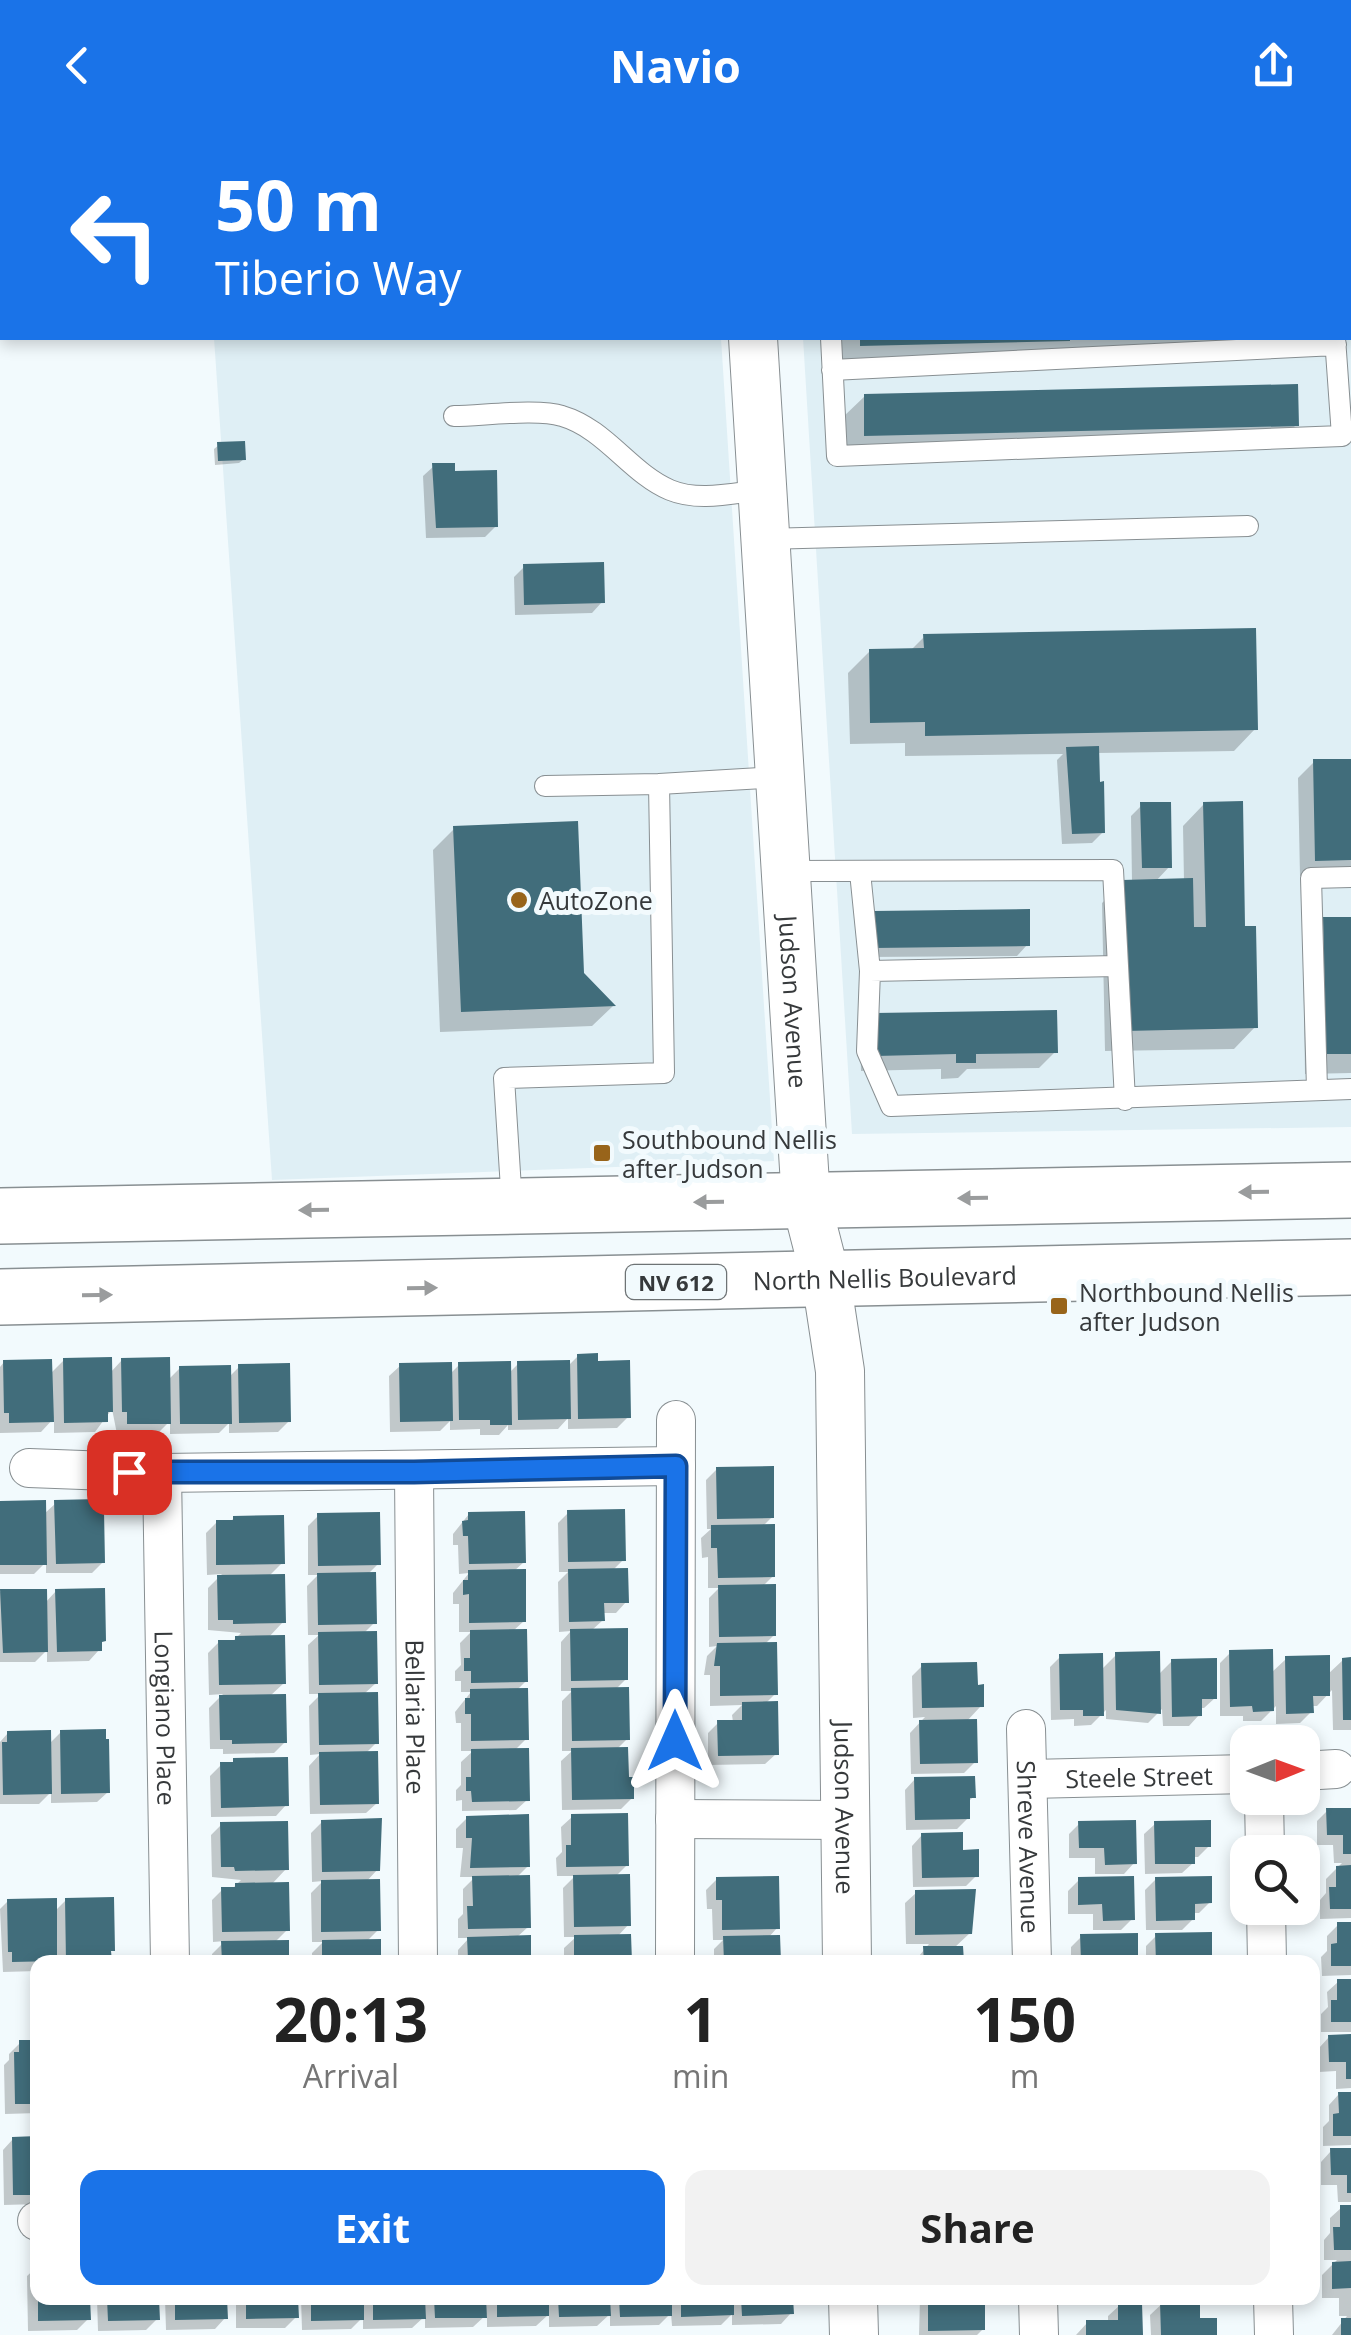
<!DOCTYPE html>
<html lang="en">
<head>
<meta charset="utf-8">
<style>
  :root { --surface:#fff; --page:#f2f2f2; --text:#222; --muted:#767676; --accent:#1a73e8 }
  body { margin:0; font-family:"Open Sans",sans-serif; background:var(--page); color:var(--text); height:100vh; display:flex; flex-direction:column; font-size:38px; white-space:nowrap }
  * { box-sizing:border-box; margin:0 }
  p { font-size:32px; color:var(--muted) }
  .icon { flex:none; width:55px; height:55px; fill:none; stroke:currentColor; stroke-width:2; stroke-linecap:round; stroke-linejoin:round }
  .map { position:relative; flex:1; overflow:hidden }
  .sheet { position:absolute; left:30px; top:1825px; width:1290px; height:350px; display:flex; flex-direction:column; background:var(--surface); border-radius:20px; box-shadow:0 5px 15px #0003 }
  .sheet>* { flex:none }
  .guide { position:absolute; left:0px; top:0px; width:1352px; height:210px; box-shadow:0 5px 15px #0003; background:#1a73e8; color:#fff; overflow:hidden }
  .needle { width:65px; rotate:89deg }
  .fabs { position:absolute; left:1230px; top:1595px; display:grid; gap:20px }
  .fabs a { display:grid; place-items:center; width:90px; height:90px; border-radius:20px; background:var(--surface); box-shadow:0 5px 15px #0003; font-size:50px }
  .pin { position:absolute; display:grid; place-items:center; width:85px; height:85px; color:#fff; margin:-42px; border-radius:20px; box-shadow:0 5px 15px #0006 }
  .me { position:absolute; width:110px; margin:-55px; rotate:0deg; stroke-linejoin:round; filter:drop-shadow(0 0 8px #0008) }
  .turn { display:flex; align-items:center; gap:35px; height:210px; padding:0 50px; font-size:45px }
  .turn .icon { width:130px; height:130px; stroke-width:2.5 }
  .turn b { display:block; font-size:70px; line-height:85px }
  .eta { display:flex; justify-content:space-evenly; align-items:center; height:170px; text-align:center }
  .eta b { font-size:60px; font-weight:700; line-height:70px }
  .primary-button { display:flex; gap:20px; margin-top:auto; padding:20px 50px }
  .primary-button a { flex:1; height:115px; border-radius:20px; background:var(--accent); color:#fff; font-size:40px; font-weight:700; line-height:115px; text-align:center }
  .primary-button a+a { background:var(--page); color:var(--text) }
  header { display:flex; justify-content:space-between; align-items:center; height:130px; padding:0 50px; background:var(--accent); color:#fff; font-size:45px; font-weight:700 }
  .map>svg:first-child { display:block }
  .built { fill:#dfeff5 }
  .shadow { fill:#0003 }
  .building { fill:#416d7b }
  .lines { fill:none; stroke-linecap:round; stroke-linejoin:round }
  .service-casing { stroke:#888f92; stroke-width:22 }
  .minor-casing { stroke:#888f92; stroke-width:40 }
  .tertiary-casing { stroke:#888f92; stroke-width:50 }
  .primary-casing { stroke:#888f92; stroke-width:58 }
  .service { stroke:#fff; stroke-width:20 }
  .minor { stroke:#fff; stroke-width:38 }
  .tertiary { stroke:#fff; stroke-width:48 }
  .primary { stroke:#fff; stroke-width:55 }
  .oneway { fill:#9a9c9d }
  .route-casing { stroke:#114b97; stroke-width:25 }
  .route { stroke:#1a73e8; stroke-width:18 }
  .poi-dot { fill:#98641a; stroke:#f2fafd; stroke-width:4 }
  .labels { text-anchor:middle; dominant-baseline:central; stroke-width:10; stroke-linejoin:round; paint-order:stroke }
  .shield { fill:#f2fafd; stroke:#6e7375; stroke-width:2.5 }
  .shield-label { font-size:22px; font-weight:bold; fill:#36393b }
  .poi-label { font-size:25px; fill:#36393b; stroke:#f2fafd; text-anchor:start }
  .street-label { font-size:25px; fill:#36393b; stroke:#f2fafd }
</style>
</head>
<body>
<header><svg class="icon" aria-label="back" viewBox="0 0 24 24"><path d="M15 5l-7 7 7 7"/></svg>Navio<svg class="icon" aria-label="share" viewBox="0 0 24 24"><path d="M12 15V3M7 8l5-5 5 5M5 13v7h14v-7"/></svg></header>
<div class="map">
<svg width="1351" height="2205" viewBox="0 0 1351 2205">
  <rect width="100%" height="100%" fill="#f2fafd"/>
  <path class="built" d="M198,0H708V2H198Z
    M790,0H1351V997L852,1004L803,208H1350V2Z
    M214,208H721L774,1031L272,1050Z"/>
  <path class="shadow" d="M850,0H1037V2H850Z
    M839,208H1313L840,236Z
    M865,266L1296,295L1275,316L844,326L843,287Z
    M219,315L244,329L239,333L215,335L214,319Z
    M434,336L496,396L485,407L426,408L423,346Z
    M524,437L602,472L592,483L515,485L514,447Z
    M925,506L1255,599L1234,621L1097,623L1103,702L1092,713L1062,714L1057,630L1063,624L905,626V613L850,614L848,543L870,521H910Z
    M1351,631V745L1300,746L1298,648L1314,632Z
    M1204,674L1242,799L1255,897L1234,919L1105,921L1102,773L1124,752H1132L1131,686L1142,675L1170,736L1155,752L1184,751L1183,696Z
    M454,699L613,876L592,896L440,902L433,720Z
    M874,784L1027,815L1017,826L864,827Z
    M1351,789V943L1305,944L1303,811L1324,790Z
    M860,902L1055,922L1039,938L967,939L958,948L941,949V939L861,941Z
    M578,1226L596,1233L628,1287L617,1298L568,1299V1288L558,1299L508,1300V1295L499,1305H480V1299L450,1300V1291L440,1301L390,1302L389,1246L400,1236L450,1244L459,1235L509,1243L518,1234L567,1237Z
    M64,1230L110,1243L122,1230L168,1250L180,1238L229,1247L239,1237L289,1291L278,1302L229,1303V1293L219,1303L170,1304V1291L158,1303L117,1304L112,1279L95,1302L54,1303V1288L41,1302L0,1303V1237L4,1232L50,1244Z
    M717,1339L772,1387L762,1397L773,1446L763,1456L774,1505L764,1515L775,1564L765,1574L776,1624L765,1634L708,1635V1603L719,1592H733L732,1585L742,1575L710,1576V1545H704L707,1526L717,1516L709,1517V1468L719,1458H708V1427L702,1428L701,1408L711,1399H707L706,1350Z
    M56,1373L103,1432L92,1443H46V1432L34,1444H0V1374L44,1384Z
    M569,1382L623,1430L613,1440L626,1472L616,1483H602L603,1490L591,1501L626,1549L615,1560L627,1609L616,1620L632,1668L621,1679L562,1680L561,1631L572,1621H562V1571L572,1561H561V1512L571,1501L559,1502L558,1452L568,1442H559L558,1393Z
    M469,1384L524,1432L513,1442L524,1491L513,1501L526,1551L516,1561L526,1609L514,1621L527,1670L516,1680L462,1681V1670L456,1671V1660L461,1655V1632L473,1621H461V1593H456L455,1582L471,1562H461V1551H455V1541L461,1535L460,1513L471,1502H459V1474H453V1463L469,1443L459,1444L458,1415H453V1404Z
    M318,1386L378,1434L368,1444L374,1493L363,1504L376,1553L364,1564L376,1613L365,1624L377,1673L366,1683L310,1684L309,1636L320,1624L310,1625L309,1576L321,1564H309L308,1515L319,1505H308L307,1456L318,1445H308V1396Z
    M234,1388L282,1433L268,1447L283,1492L268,1508L284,1553L270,1566L285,1612L274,1623L223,1624V1619H210L209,1578L223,1564L209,1565L208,1523L219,1512H232L241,1503L208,1500V1458L222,1444L207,1445L206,1403L217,1392H230Z
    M44,1461L45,1473L56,1461L99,1515V1520L89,1531L47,1532V1520L35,1532H0V1462Z
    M1230,1523L1271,1543L1286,1529L1327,1545L1343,1530H1351V1600H1333L1332,1560L1317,1576H1311V1582L1300,1593L1276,1594V1576L1261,1591H1243V1586H1220V1533Z
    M1116,1525L1158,1545L1172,1531L1215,1568L1204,1578H1199V1585L1189,1596H1163L1162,1579L1148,1593L1106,1589V1580L1091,1595L1074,1596V1589L1051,1590L1050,1537L1060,1527L1101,1540Z
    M923,1535L975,1557L981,1576L966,1592L975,1632L964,1643L911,1644L910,1603L925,1587L913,1588L912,1546Z
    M61,1602L108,1662L97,1672L51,1673V1662L39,1674H0V1612L8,1603L49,1614Z
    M221,1635H230L286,1675L276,1686L211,1687L210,1646Z
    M915,1649L973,1667L967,1673L968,1688L957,1699L906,1700L905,1660Z
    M1351,1680V1788L1320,1789V1770L1326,1763V1749L1342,1733H1334L1333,1715H1317V1691L1327,1681Z
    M572,1687L627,1735L615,1747L628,1795L617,1807H629V1832H564V1818L576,1807H564L563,1758L575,1746H557L556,1728L562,1722L561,1697Z
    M467,1688L528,1736L516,1748L528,1797L516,1808H528L529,1832H458V1820L469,1808H458V1789L463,1784V1759L475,1747H460L463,1718H456V1699Z
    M322,1692L377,1740L366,1752L378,1800L367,1811H378L379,1832H312V1823L323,1812H312L311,1763L323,1751L312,1752L311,1703Z
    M1080,1693L1134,1733L1124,1744H1095V1728H1069V1704Z
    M1155,1694L1209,1716L1198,1727H1193V1733L1182,1743L1145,1744L1144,1704Z
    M221,1695L286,1739L271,1755L287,1800L274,1813H286L287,1832H212V1824L225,1811L213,1812L212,1770L223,1759H232L241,1750L212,1747L211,1705Z
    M922,1705L960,1722L976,1746L966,1756L913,1757L912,1716Z
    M717,1749L777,1798L768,1808H778V1832H714V1819L723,1810H713L712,1779H707L706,1760Z
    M1156,1749L1210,1772L1199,1783H1192L1193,1789L1182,1800H1146L1145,1760Z
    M1079,1750L1132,1789L1121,1800H1093V1784H1068V1761Z
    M916,1763L970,1803L954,1818H961V1832H914L929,1814H906L905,1773Z
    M66,1770L109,1823V1830L56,1832V1829L52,1832H38V1841L3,1842L0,1779L8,1771L54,1782Z
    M1338,1795H1351V1845L1322,1846L1321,1827L1327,1821V1806Z
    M1135,1806L1136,1832H1071V1817L1081,1807Z
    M1156,1806L1210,1828L1205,1832H1146V1816Z
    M1351,1851V1902H1321V1884L1328,1877L1327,1862L1338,1852Z
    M1329,1907H1351V1958L1336,1959V1941L1319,1942V1918Z
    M20,1913H38V1983L5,1984L4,1935L9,1930V1924Z
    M1339,1964H1351V2015L1323,2016V1997L1329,1991V1975Z
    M13,2009H38V2074L4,2075L3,2020Z
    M1331,2021H1351V2072H1338L1337,2055H1321V2032Z
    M1351,2077V2205H1332L1347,2186H1339V2168H1322V2145L1337,2130H1324V2110L1330,2103V2088L1341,2078Z
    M38,2136V2168H88V2189L77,2200L28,2201L27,2146Z
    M97,2168H157V2189L146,2200L98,2201Z
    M165,2168H225V2188L215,2199L166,2200Z
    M236,2168H296V2187L285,2198H236Z
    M301,2168H791V2183L781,2194L732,2195V2184L721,2195L672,2196L671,2183L659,2195L610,2196V2184L597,2196L549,2197V2184L536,2196L487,2197V2184L473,2197L425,2198V2186L412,2198L363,2199V2187L351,2199L302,2200Z
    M920,2168H982L983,2199L977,2205H919Z
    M1148,2168H1197L1191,2174L1198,2190L1215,2205H1151L1150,2185L1166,2170H1148Z
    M1119,2176L1141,2205H1076L1087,2193L1108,2192V2186Z"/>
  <path class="building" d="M860,208H1070V211L860,216Z
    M1298,254L1299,296L864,306V264Z
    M245,311L246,330L218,331L217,312Z
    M432,333H455V341L497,340L498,397L436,398Z
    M604,432L605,473L524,475L523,434Z
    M1256,498L1258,600L925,606V592L870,593L869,519L924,518L923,504Z
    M1099,616L1100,652L1104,651L1105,703L1072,704L1066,617Z
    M1313,629H1351V730L1315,731Z
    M1243,671L1245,796H1256L1258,898L1125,901L1122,750L1193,748L1194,797H1206L1203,672Z
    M1140,672H1171L1172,738H1142Z
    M578,691L584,843L616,876L461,882L453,696Z
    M1030,779V816L873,818V781Z
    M1323,787H1351V924H1326Z
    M1057,880L1058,923L976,924V933H956V924L876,926L875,883Z
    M598,1223V1231L630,1230L631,1288L578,1289L577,1224Z
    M112,1227L113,1282H108V1292L64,1293L63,1228Z
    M170,1227L171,1294H127V1282H122L121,1228Z
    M52,1229L54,1292L9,1293V1283H4L3,1230Z
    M570,1230L571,1289L518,1290L517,1231Z
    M511,1231L512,1295H490V1290H459L458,1232Z
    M452,1232L453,1291L400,1292L399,1233Z
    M290,1233L291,1292L239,1293L238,1234Z
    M231,1235L232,1294H180L179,1236Z
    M774,1336V1388L717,1389L716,1337Z
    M100,1369L101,1380H104L105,1433L56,1434L54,1370Z
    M46,1370L47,1435H0V1371Z
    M625,1379L626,1431L568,1432L567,1380Z
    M525,1381L526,1433L469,1434L468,1406H463L462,1391L468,1390V1382Z
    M380,1382L381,1435L318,1436L317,1383Z
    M284,1385L285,1434L216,1435V1390H233V1386Z
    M775,1394V1447L718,1448L717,1418H711V1395Z
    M628,1438L629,1473H604L605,1491L569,1492L568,1439Z
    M526,1439V1492L469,1493V1464L463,1465V1450H468V1440Z
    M376,1442L377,1494L318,1495L317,1443Z
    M285,1444L286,1493L233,1494V1490H218L217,1445Z
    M776,1454V1506L719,1507L718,1455Z
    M105,1458L106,1511L102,1512V1521L57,1522L55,1459Z
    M0,1459H47L48,1522L3,1523Z
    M628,1498V1550L571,1551L570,1499Z
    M527,1499L528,1552L471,1553V1541H464V1528H470V1500Z
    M377,1501L378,1554L319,1555L318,1502Z
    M285,1505L286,1554L219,1555L218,1510H235V1506Z
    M777,1512L778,1565L720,1566V1536H714L717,1513Z
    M1273,1519L1274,1581L1253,1582L1252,1576L1230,1577L1229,1520Z
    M1160,1521L1161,1584L1116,1580L1115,1522Z
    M1103,1523L1104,1586H1083V1580H1060L1059,1524Z
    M1330,1525V1566H1313L1314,1583L1286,1584L1285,1526Z
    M1351,1527V1590H1343L1342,1528Z
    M1217,1528V1569H1202V1586L1172,1587L1171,1529Z
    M977,1532L978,1555L984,1554V1577L922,1578L921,1533Z
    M629,1557L630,1610L572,1611L571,1558Z
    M528,1558L529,1610L471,1611V1584H465V1568H470V1559Z
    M378,1562L379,1614L319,1615L318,1563Z
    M286,1564L287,1613L232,1614V1610H220L219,1565Z
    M778,1571L779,1625L718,1626L717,1590H742V1572Z
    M977,1589L978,1633L920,1634L919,1590Z
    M106,1599V1609H109L110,1663L61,1664L60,1600Z
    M51,1600L52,1664L3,1665L2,1612H7V1601Z
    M628,1617L629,1647H634V1669L572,1670L571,1618Z
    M529,1618L530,1671L472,1672L471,1661H466V1647H471V1619Z
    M378,1621L379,1674L320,1675L319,1622Z
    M288,1627L289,1676L221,1678L220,1632H233V1628Z
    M975,1646L976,1668H970V1689L915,1690L914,1647Z
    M1326,1678H1351V1724H1343V1705H1327Z
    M628,1683L629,1736L566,1737V1715H571V1684Z
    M529,1684L530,1737L470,1738L472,1708H466V1686Z
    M382,1688L380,1741L322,1742L321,1690Z
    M1136,1690L1137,1734L1105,1735L1104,1718H1079L1078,1691Z
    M1211,1690V1717H1195V1734H1155L1154,1691Z
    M288,1691L289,1740L235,1741L234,1737H221L220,1692Z
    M963,1702V1720L979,1719V1747L922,1748L921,1703Z
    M1351,1735V1779H1330L1329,1757H1336V1736Z
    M630,1744L631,1796L574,1797L573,1745Z
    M530,1745L531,1798L468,1799L467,1776H473L472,1746Z
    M779,1746L780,1799L722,1800V1770H716V1747Z
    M1134,1746L1135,1790L1103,1791L1102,1774L1078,1775V1747Z
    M1212,1746V1773L1195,1774V1790L1156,1791L1155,1747Z
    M380,1749L381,1801L321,1802V1750Z
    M289,1752L290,1801L222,1802L221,1757H235V1753Z
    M976,1759L972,1804L915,1805V1760Z
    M114,1767L115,1821H111L112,1831L66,1832L65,1768Z
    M57,1768V1831L12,1832V1822H8L7,1769Z
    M1337,1792H1351V1836H1331V1814L1337,1813Z
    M1212,1802V1829L1156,1832L1155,1803Z
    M1138,1803V1832L1081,1831L1080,1804Z
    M631,1804L632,1832H574V1805Z
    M531,1805V1832H474V1829H468L467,1807Z
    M780,1805L781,1832H724L723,1806Z
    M381,1809V1832H322V1810Z
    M289,1810V1832H222L221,1811Z
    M923,1816H963L964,1832H924Z
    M1337,1849H1351V1892H1331V1870H1337Z
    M1351,1904V1949H1346V1932H1329L1328,1905Z
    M19,1910H38V1974H15L14,1922H19Z
    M1338,1962H1351V2006H1333V1984L1339,1983Z
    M38,2006V2065H13L12,2007Z
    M1330,2018H1351V2063H1347V2045H1331Z
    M1340,2075H1351V2120H1334L1333,2097H1340Z
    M1351,2131V2158L1332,2159V2132Z
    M38,2168H90L91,2190L38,2191Z
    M107,2168H159L160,2190L108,2191Z
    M175,2168H227L228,2189L175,2190Z
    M246,2168H298L299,2188L246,2189Z
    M311,2168H364V2190L311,2191Z
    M373,2168H425L426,2189L373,2190Z
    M434,2168H486L487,2188H435Z
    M497,2168H549V2186L497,2187Z
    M558,2168H610L611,2186L559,2187Z
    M619,2168H672V2186L620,2187Z
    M681,2168H734V2185L681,2187Z
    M741,2168H793L794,2184L742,2186Z
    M928,2168H985V2200L928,2201Z
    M1200,2171V2188H1217V2205H1161L1160,2172Z
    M1118,2173H1142L1143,2205H1086V2190H1118Z
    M1341,2188H1351V2205H1341Z"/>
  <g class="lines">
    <g class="service-casing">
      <path id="service" d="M1350,155H1351
        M831,208L837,326L1342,306L1335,208
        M832,240L1336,215
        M454,286C481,286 538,278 562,286C606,299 630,343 670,360C699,372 733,363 763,360
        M765,409L1248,396
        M545,656L659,654
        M785,741L1113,740L1125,970
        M860,742L870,841
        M1117,836L870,841L867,921L891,976L1351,959
        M1317,959L1311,748L1351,747
        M512,1075L504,948L664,943L659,654L779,647"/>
    </g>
    <g class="minor-casing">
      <g id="minor">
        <path d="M12,0V2"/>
        <path d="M0,69L2,65"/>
        <path d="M29,1338L162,1343L676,1336"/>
        <path id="s1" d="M414,1342L418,1832"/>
        <path id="s2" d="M162,1343L170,1832"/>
        <path id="s3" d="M1026,1599L1032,1832"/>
        <path d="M1302,1641L1336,1639"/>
        <path id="s4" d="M1029,1649L1248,1644"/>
        <path d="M1264,1668L1265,1722"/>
        <path d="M675,1689L845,1690"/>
        <path d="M1266,1778L1267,1832"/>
        <path d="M675,1832L676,1290"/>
        <path d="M37,2091H38"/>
        <path d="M1038,2168L1039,2205"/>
        <path d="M1273,2168L1274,2205"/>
      </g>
    </g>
    <g class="tertiary-casing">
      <g id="tertiary">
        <path d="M741,0V2"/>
        <path id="s5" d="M753,208L806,1071L826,1149L840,1241L847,1832"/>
        <path d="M853,2168L854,2205"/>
      </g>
    </g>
    <g class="primary-casing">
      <g id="primary">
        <path d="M0,1086L1351,1060"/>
        <path id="s6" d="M0,1167L1351,1137"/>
      </g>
    </g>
    <use href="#service" class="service"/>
    <use href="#minor" class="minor"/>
    <use href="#tertiary" class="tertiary"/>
    <use href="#primary" class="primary"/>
  </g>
  <defs><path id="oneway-solid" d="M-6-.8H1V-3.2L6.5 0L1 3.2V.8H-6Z" transform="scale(2.5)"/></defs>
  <g class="oneway">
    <use href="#oneway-solid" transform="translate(1254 1062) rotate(179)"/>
    <use href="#oneway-solid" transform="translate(973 1068) rotate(179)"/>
    <use href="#oneway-solid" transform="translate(709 1072) rotate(179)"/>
    <use href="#oneway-solid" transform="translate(314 1080) rotate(179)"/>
    <use href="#oneway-solid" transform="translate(422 1158) rotate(-1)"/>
    <use href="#oneway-solid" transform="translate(97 1165) rotate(-1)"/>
  </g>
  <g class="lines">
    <g class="route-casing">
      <path id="route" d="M129,1342H414L676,1336L675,1611"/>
    </g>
    <use href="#route" class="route"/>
  </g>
  <g class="poi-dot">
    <circle cx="519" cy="770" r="10"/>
    <rect x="592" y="1013" width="20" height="20" rx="5"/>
    <rect x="1049" y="1166" width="20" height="20" rx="5"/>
  </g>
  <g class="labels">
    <rect class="shield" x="626" y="1135" width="100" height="34" rx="8"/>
    <g class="shield-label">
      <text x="676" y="1152">NV 612</text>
    </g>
    <g class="poi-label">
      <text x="539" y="770">AutoZone</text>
      <text x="622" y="1009">Southbound Nellis<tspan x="622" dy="29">after Judson</tspan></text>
      <text x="1079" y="1162">Northbound Nellis<tspan x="1079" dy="29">after Judson</tspan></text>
    </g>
    <g class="street-label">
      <text stroke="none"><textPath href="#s5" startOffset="665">Judson Avenue</textPath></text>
      <text stroke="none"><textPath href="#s6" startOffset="885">North Nellis Boulevard</textPath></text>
      <text stroke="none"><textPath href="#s1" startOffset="245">Bellaria Place</textPath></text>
      <text stroke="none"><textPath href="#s2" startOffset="245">Longiano Place</textPath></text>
      <text stroke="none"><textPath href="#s4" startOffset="110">Steele Street</textPath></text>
      <text stroke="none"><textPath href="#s5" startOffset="1475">Judson Avenue</textPath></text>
      <text stroke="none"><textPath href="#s3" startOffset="118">Shreve Avenue</textPath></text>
    </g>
  </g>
</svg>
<div class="fabs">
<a><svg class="needle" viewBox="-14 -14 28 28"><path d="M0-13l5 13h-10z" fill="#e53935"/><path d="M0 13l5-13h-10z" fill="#767676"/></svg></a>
<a><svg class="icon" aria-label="search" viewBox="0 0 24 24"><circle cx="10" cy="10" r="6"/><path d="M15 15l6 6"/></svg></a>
</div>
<div class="pin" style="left:129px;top:1342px;background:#d93025"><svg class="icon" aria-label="arrive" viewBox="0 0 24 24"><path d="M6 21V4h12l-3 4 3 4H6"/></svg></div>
<svg class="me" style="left:675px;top:1611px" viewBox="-20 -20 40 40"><path d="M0-17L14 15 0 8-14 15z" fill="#1a73e8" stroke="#fff" stroke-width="4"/></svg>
<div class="guide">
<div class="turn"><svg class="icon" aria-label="left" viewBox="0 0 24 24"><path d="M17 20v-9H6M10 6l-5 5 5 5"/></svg><div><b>50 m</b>Tiberio Way</div></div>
</div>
<section class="sheet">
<div class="eta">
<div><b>20:13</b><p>Arrival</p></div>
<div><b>1</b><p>min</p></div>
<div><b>150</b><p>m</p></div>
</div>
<div class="primary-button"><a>Exit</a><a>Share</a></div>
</section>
</div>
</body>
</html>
